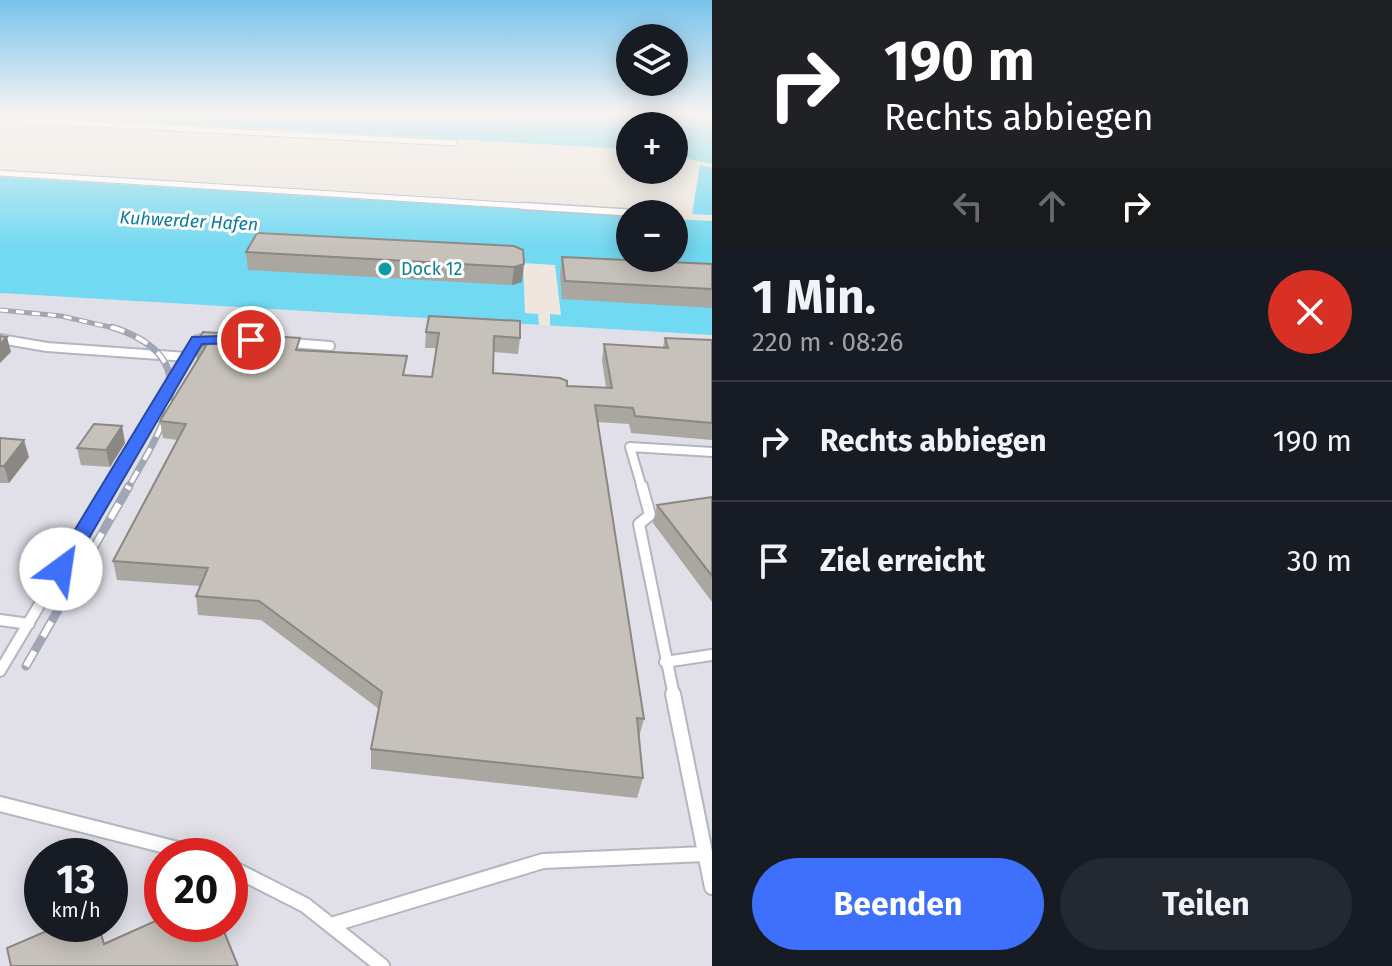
<!DOCTYPE html>
<html lang="de">
<head>
<meta charset="utf-8">
<style>
  :root { --surface:#171b24; --page:#242831; --text:#f1f3f6; --muted:#9ea1a6; --line:#363941; --accent:#3e70fc }
  body { margin:0; font-family:"Fira Sans",sans-serif; background:var(--page); color:var(--text); height:100vh; display:flex; flex-direction:column; font-size:30px; white-space:nowrap }
  * { box-sizing:border-box; margin:0 }
  p { font-size:26px; color:var(--muted) }
  .icon { flex:none; width:44px; height:44px; fill:none; stroke:currentColor; stroke-width:2; stroke-linecap:round; stroke-linejoin:round }
  .map { position:relative; flex:1; overflow:hidden }
  .panel { display:flex; flex-direction:column; background:var(--surface); width:680px }
  .panel>* { flex:none }
  .hud { background:#202124; color:#fff; overflow:hidden }
  .fabs { position:absolute; left:616px; top:24px; display:grid; gap:16px }
  .fabs a { display:grid; place-items:center; width:72px; height:72px; border-radius:50%; background:var(--surface); box-shadow:0 4px 20px #0003; font-size:40px }
  .speed { position:absolute; left:24px; top:838px; display:flex; gap:16px; font-size:40px; font-weight:700; text-align:center }
  .speed>* { display:grid; place-content:center; width:104px; height:104px; border-radius:50%; background:var(--surface); box-shadow:0 4px 20px #0003; line-height:1 }
  .speed small { font-size:20px; font-weight:400 }
  .speed .limit { border:12px solid #d22; background:#fff; color:#111 }
  .pin { position:absolute; display:grid; place-items:center; width:68px; height:68px; color:#fff; margin:-34px; border:4px solid #fff; border-radius:50%; box-shadow:0 2px 8px #0007 }
  .me { position:absolute; width:88px; margin:-44px; rotate:31deg; stroke-linejoin:round; filter:drop-shadow(0 0 6px #0008) }
  .turn { display:flex; align-items:center; gap:28px; height:168px; padding:0 40px; font-size:36px }
  .turn .icon { width:104px; height:104px; stroke-width:2.5 }
  .turn b { display:block; font-size:56px; line-height:68px }
  .lanes { display:flex; align-items:center; height:76px; padding:0 40px; background:#0003; justify-content:center; gap:40px; direction:ltr }
  .lanes .off { opacity:.35 }
  .round { display:grid; place-items:center; flex:none; width:84px; height:84px; border-radius:42px; background:var(--page) }
  .head { display:flex; align-items:center; justify-content:space-between; height:136px; padding:0 40px }
  h1 { font-size:48px; font-weight:700; line-height:60px }
  .button { display:flex; gap:16px; margin-top:auto; padding:16px 40px }
  .button a { flex:1; height:92px; border-radius:48px; background:var(--accent); color:#fff; font-size:32px; font-weight:700; line-height:92px; text-align:center }
  .button a+a { background:var(--page); color:var(--text) }
  ul { padding:0; list-style:none }
  li { display:flex; align-items:center; gap:24px; height:120px; padding:0 40px; border-top:2px solid var(--line) }
  li div { flex:1 }
  li b { display:block; font-size:30px }
  li em { font-style:normal }
  main { display:flex; flex:1; min-height:0 }
  .map>svg:first-child { display:block }
  .industrial { fill:#e1dfe7; fill-rule:evenodd }
  .water { fill:#71d9f1 }
  .pier { fill:#eee6df }
  .lines { fill:none; stroke-linecap:round; stroke-linejoin:round }
  .service-far4-casing { stroke:#b2b6c0; stroke-width:7 }
  .service-far3-casing { stroke:#b2b6c0; stroke-width:9 }
  .service-far2-casing { stroke:#b2b6c0; stroke-width:12 }
  .service-far1-casing { stroke:#b2b6c0; stroke-width:14 }
  .service-casing { stroke:#b2b6c0; stroke-width:18 }
  .service-far4 { stroke:#fff; stroke-width:5 }
  .service-far3 { stroke:#fff; stroke-width:6 }
  .service-far2 { stroke:#fff; stroke-width:8 }
  .service-far1 { stroke:#fff; stroke-width:10 }
  .service { stroke:#fff; stroke-width:14 }
  .rail-far2-casing { stroke:#a1a6b7; stroke-width:5 }
  .rail-far1-casing { stroke:#a1a6b7; stroke-width:7 }
  .rail-casing { stroke:#a1a6b7; stroke-width:9 }
  .rail-far2 { stroke:#fff; stroke-width:3; stroke-dasharray:8; stroke-linecap:butt }
  .rail-far1 { stroke:#fff; stroke-width:4; stroke-dasharray:13; stroke-linecap:butt }
  .rail { stroke:#fff; stroke-width:6; stroke-dasharray:17; stroke-linecap:butt }
  .wall { fill:#aaa6a0 }
  .shaded-wall { fill:#8b8782 }
  .building { fill:#c6c1ba; stroke:#8b8782; stroke-width:2 }
  .route { fill:#3e70fc; stroke:#2849a4; stroke-width:2 }
  .culture-dot { fill:#0f9aa8; stroke:#fff; stroke-width:3 }
  .labels { text-anchor:middle; dominant-baseline:central; stroke-width:6; stroke-linejoin:round; paint-order:stroke }
  .far-water-label { font-size:18px; font-style:italic; fill:#0c7aa1; stroke:#fff }
  .far-culture-label { font-size:18px; fill:#0d838f; stroke:#fff; text-anchor:start }
</style>
</head>
<body>
<main>
<div class="map">
<svg width="712" height="966" viewBox="0 0 712 966">
  <rect width="100%" height="100%" fill="#eee6df"/>
  <path class="industrial" d="M0,293L712,335V966H0ZM42,856H110V924H42ZM162,856H230V924H162Z"/>
  <path class="water" d="M0,114H712V164L674,156V126H630V149Z
    M700,165L712,168V215L692,214Z
    M0,177L630,216V258H674V219L712,221V335L0,293Z"/>
  <path class="pier" d="M523,263L555,265L561,315L550,314V326L539,325L538,314L525,313Z"/>
  <g class="lines">
    <g class="service-far4-casing">
      <path id="service-far4" d="M0,119L454,143
        M0,173L555,208"/>
    </g>
    <g class="service-far3-casing">
      <path id="service-far3" d="M523,206L652,214"/>
    </g>
    <g class="service-far2-casing">
      <path id="service-far2" d="M0,339L47,347L187,357
        M291,343L330,346
        M109,488L197,340L208,338
        M642,488L630,447L712,452"/>
    </g>
    <g class="service-far1-casing">
      <path id="service-far1" d="M642,486L650,515L639,524L674,696
        M0,620L29,624
        M665,662L712,655
        M0,671L110,486"/>
    </g>
    <g class="service-casing">
      <path id="service" d="M673,694L712,887
        M0,804L205,856
        M230,867L305,905L382,966
        M331,925L543,861L705,854"/>
    </g>
    <use href="#service-far4" class="service-far4"/>
    <use href="#service-far3" class="service-far3"/>
    <use href="#service-far2" class="service-far2"/>
    <use href="#service-far1" class="service-far1"/>
    <use href="#service" class="service"/>
    <g class="rail-far2-casing">
      <path id="rail-far2" d="M0,310L61,316L118,329"/>
    </g>
    <g class="rail-far1-casing">
      <path id="rail-far1" d="M112,327C211,359 163,426 128,488"/>
    </g>
    <g class="rail-casing">
      <path id="rail" d="M26,666L129,486"/>
    </g>
    <use href="#rail-far2" class="rail-far2"/>
    <use href="#rail-far1" class="rail-far1"/>
    <use href="#rail" class="rail"/>
  </g>
  <path class="wall" d="M514,246L522,282L512,285L248,270L246,252Z
    M562,257L712,264V308L562,299L560,275Z
    M426,332L520,338L518,354L494,352L493,373L567,386L606,388L602,360L604,344L663,347L665,338L712,340V440L631,433L629,424L597,422L644,719L639,737L643,778L637,798L371,769V749L379,709L261,620L198,615L196,596L200,586L117,580L113,561L178,440L163,438L160,421L197,361L195,345L301,350L406,375L432,377L436,348H425Z
    M122,426L125,443L110,467L81,465L77,448Z
    M0,438L29,457L9,483H0Z
    M712,497V602L653,523L657,505Z"/>
  <path class="shaded-wall" d="M524,264L522,282L512,285L514,267Z
    M7,337L11,352L0,363V344Z
    M122,426L125,443L110,467L106,450Z
    M24,440L29,457L9,483L4,466Z"/>
  <path class="building" d="M257,233L514,246L523,250L524,264L514,267L246,252Z
    M562,257L712,264V289L565,281Z
    M429,316L520,321V338L494,336L493,373L560,378L567,381V386L612,388L604,344L668,348L665,338L712,340V423L635,416L633,408L595,405L644,719L637,718L643,778L371,749L382,692L259,601L196,596L208,568L113,561L186,424L160,421L206,346L195,345L203,332L300,338L296,350L407,356L403,375L432,377L439,333L426,332Z
    M0,336L7,337L0,344Z
    M94,424L122,426L106,450L77,448Z
    M0,438L24,440L4,466H0Z
    M712,497V576L657,505Z
    M162,918V924H221L238,966H11L7,948L63,924H98L104,944Z"/>
  <linearGradient id="sky" x2="0" y2="1"><stop stop-color="#78c3ec"/><stop offset="0.46" stop-color="#f7f4f1"/><stop offset="1" stop-color="#f7f4f1" stop-opacity="0"/></linearGradient>
  <rect width="712" height="249" fill="url(#sky)"/>
  <path class="route" d="M251,335L256,337V343L202,344L68,574H54L51,569L192,337Z"/>
  <circle class="culture-dot" cx="385" cy="269" r="8"/>
  <g class="labels">
    <g class="far-water-label">
      <text transform="translate(189 221) rotate(3)">Kuhwerder Hafen</text>
    </g>
    <g class="far-culture-label">
      <text x="401" y="269">Dock 12</text>
    </g>
  </g>
</svg>
<div class="fabs">
<a><svg class="icon" aria-label="layers" viewBox="0 0 24 24"><path d="M12 4l9 5-9 5-9-5zM3 14l9 5 9-5"/></svg></a>
<a>+</a>
<a>−</a>
</div>
<div class="speed"><div>13<small>km/h</small></div><div class="limit">20</div></div>
<div class="pin" style="left:251px;top:340px;background:#d93025"><svg class="icon" aria-label="arrive" viewBox="0 0 24 24"><path d="M6 21V4h12l-3 4 3 4H6"/></svg></div>
<svg class="me" style="left:61px;top:569px" viewBox="-20 -20 40 40"><circle r="19" fill="#fff"/><path d="M0-13L10 11 0 6-10 11z" fill="#3e70fc"/></svg>
</div>
<section class="panel">
<div class="hud">
<div class="turn"><svg class="icon" aria-label="right" viewBox="0 0 24 24"><path d="M7 20v-9h11M14 6l5 5-5 5"/></svg><div><b>190 m</b>Rechts abbiegen</div></div>
<div class="lanes"><svg class="icon off" aria-label="left" viewBox="0 0 24 24"><path d="M17 20v-9H6M10 6l-5 5 5 5"/></svg><svg class="icon off" aria-label="ahead" viewBox="0 0 24 24"><path d="M12 20V5M6 11l6-6 6 6"/></svg><svg class="icon" aria-label="right" viewBox="0 0 24 24"><path d="M7 20v-9h11M14 6l5 5-5 5"/></svg></div>
</div>
<div class="head"><div><h1>1 Min.</h1><p>220 m · 08:26</p></div><a class="round" style="background:#d93025;color:#fff"><svg class="icon" aria-label="close" viewBox="0 0 24 24"><path d="M6 6l12 12M18 6L6 18"/></svg></a></div>
<ul>
<li><svg class="icon" aria-label="right" viewBox="0 0 24 24"><path d="M7 20v-9h11M14 6l5 5-5 5"/></svg><div><b>Rechts abbiegen</b></div><em>190 m</em></li>
<li><svg class="icon" aria-label="arrive" viewBox="0 0 24 24"><path d="M6 21V4h12l-3 4 3 4H6"/></svg><div><b>Ziel erreicht</b></div><em>30 m</em></li>
</ul>
<div class="button"><a>Beenden</a><a>Teilen</a></div>
</section>
</main>
</body>
</html>
